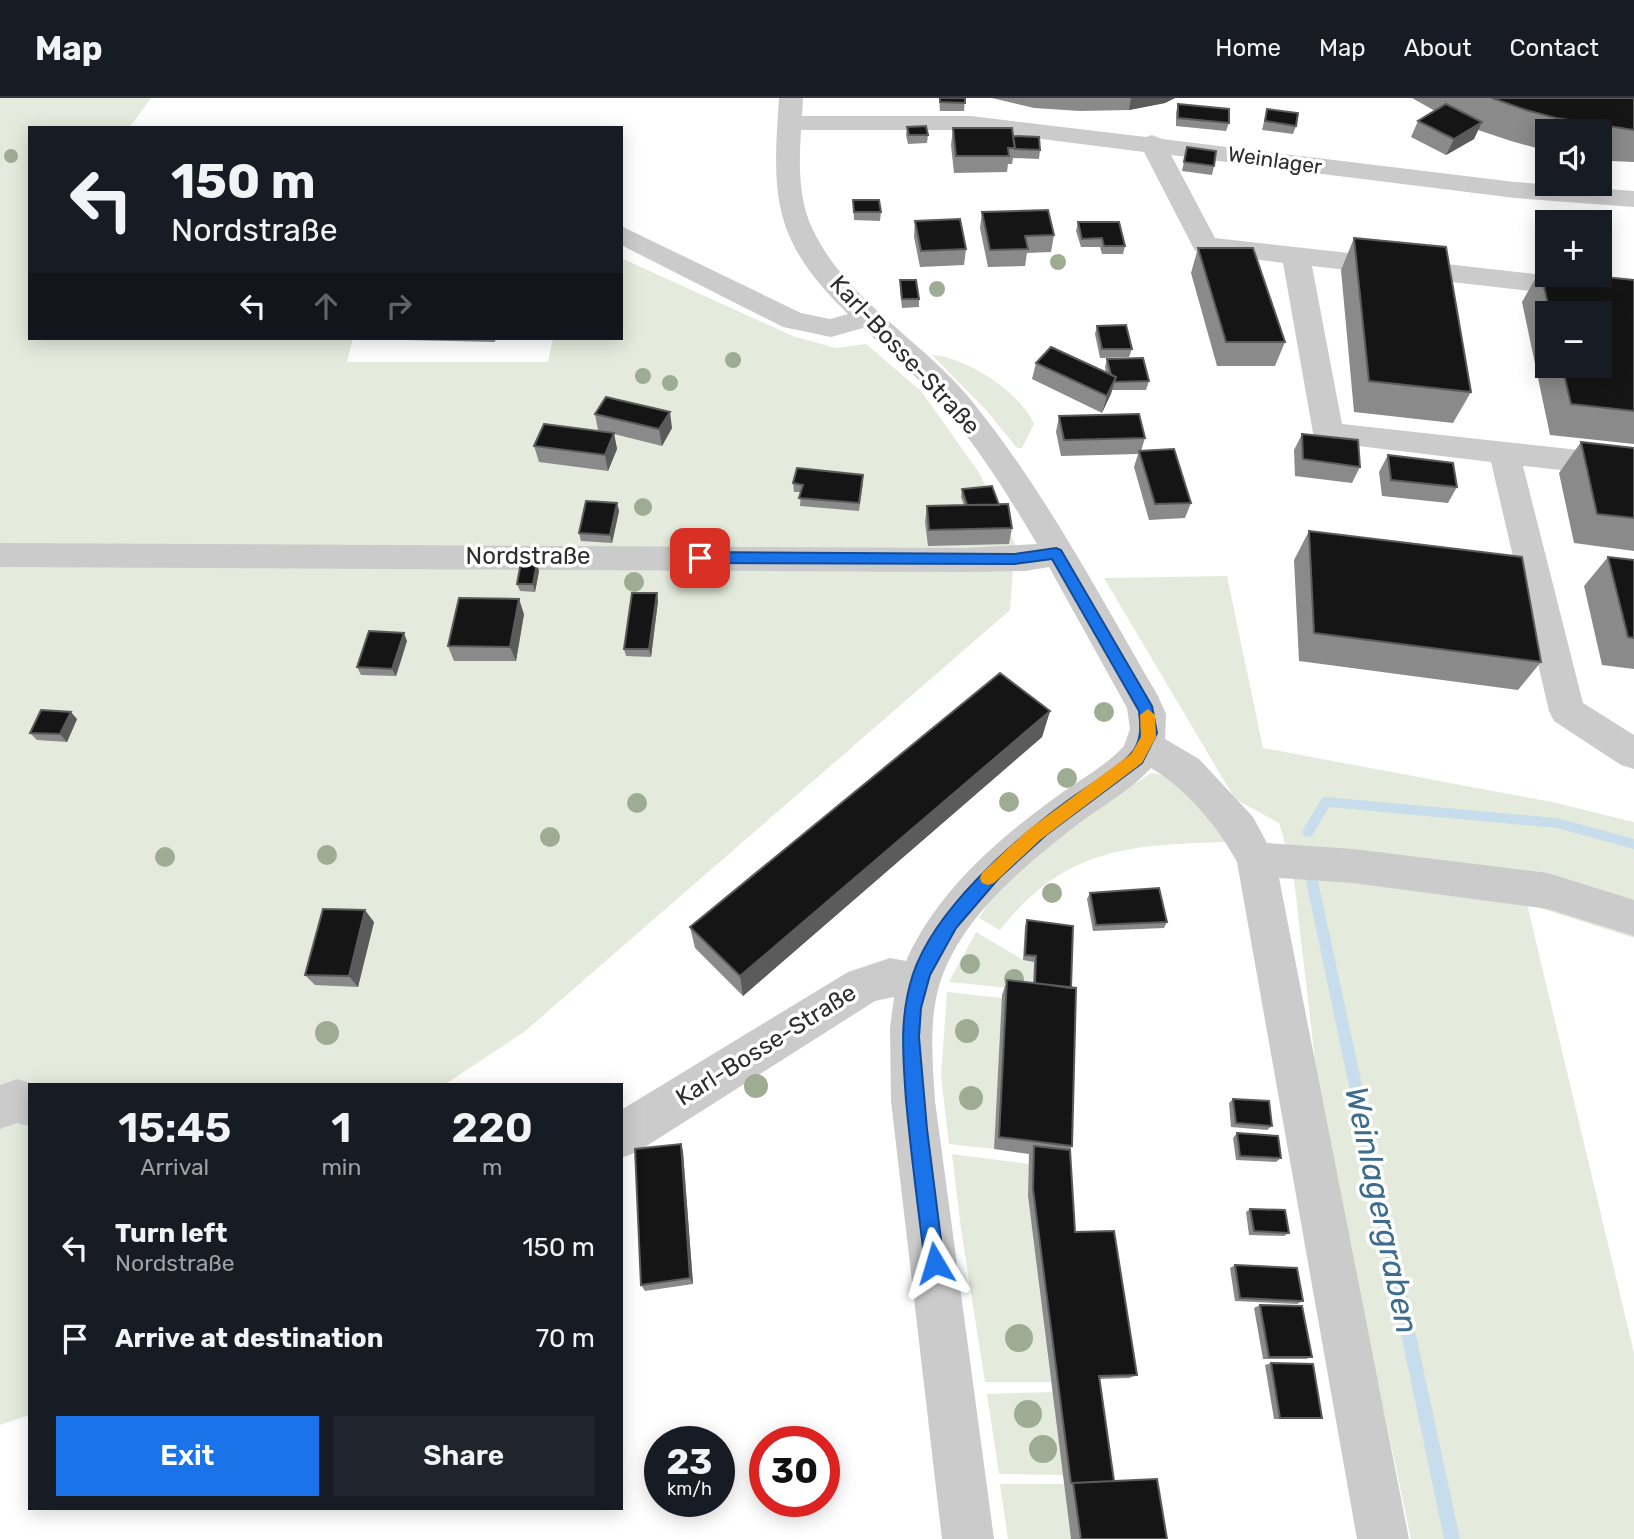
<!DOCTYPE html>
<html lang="en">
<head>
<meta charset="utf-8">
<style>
  :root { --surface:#171b24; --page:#20242c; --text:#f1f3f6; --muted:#9ea1a6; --line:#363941; --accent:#1a73e8 }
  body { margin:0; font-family:Rubik,sans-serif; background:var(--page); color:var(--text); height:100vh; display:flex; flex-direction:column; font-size:26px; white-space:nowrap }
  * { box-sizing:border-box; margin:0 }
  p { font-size:23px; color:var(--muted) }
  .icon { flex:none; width:38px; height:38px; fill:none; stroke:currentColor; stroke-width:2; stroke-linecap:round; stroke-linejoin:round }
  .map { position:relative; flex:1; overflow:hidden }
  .side { position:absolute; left:28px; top:985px; width:595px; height:427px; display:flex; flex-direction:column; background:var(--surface); border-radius:0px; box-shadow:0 4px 18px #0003 }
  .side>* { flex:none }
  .hud { position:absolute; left:28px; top:28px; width:595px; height:214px; border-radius:0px; box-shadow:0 4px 18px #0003; background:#171b24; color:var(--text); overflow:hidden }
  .controls { position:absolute; left:1535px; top:21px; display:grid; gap:14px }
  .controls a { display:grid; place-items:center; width:77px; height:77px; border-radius:0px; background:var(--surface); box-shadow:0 4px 18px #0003; font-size:35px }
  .speed { position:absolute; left:644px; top:1328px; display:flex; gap:14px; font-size:35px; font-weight:700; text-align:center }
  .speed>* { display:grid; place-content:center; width:91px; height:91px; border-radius:50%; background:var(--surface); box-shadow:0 4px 18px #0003; line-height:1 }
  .speed small { font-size:18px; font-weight:400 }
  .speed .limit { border:10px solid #d22; background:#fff; color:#111 }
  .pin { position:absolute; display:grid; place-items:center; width:60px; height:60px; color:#fff; margin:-30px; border-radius:14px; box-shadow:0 4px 10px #0006 }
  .me { position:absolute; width:77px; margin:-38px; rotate:353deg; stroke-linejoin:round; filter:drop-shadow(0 0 5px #0008) }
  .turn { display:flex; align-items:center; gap:24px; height:147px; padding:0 28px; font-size:32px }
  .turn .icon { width:91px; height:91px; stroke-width:2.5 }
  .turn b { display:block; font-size:49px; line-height:60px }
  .lanes { display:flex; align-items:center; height:66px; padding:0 28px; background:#0003; justify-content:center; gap:35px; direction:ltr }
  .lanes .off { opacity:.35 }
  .eta { display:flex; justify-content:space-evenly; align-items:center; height:119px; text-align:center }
  .eta b { font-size:42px; font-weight:600; line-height:49px }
  .button { display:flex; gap:14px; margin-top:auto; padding:14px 28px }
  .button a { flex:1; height:80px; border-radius:0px; background:var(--accent); color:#fff; font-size:28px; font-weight:600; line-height:80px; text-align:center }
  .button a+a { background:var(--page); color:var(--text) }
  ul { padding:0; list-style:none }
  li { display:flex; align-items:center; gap:21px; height:91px; padding:0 28px }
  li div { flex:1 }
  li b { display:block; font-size:26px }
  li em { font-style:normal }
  header { display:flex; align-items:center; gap:42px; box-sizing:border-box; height:98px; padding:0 35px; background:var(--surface); border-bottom:2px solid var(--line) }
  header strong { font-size:33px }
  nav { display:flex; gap:38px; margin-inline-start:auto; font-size:24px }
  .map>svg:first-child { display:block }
  .green { fill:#e4ebdc }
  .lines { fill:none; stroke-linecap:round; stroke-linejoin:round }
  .stream { fill:#c8ddeb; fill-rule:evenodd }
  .minor { fill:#cbcbcb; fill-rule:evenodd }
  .tree { fill:#9fac94 }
  .wall { fill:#8a8a8a; fill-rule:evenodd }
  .shaded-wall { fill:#5b5b5b }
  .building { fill:#151515; stroke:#5b5b5b; stroke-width:2 }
  .route { fill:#1a73e8; stroke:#114b97; stroke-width:2 }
  .slow { fill:#f59e0b }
  .labels { text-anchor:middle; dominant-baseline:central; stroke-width:7; stroke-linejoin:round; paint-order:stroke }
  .far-street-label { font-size:21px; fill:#2e2e2e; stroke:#fff }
  .street-label { font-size:24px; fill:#2e2e2e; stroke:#fff }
  .near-water-label { font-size:32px; font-style:italic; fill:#3d6d8e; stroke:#fff }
</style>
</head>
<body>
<header>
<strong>Map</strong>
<nav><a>Home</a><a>Map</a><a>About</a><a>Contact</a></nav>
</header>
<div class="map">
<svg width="1634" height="1441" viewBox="0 0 1634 1441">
  <rect width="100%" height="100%" fill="#fff"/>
  <path class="green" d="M0,0H151L129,30H30V240H353L347,264H548L553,240H621V160L795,239L836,250L866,246L921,293L978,373L1015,445L1010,512L524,934L444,987H30V1317L0,1327Z
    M932,257C965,258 1022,296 1034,326L1022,350H1017L986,312Z
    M1227,478L1263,650L1552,704L1634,724V840L1527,806L1634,1255V1441H1411L1321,1014L1293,773L1279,725L1235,701L1104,480Z
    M1151,675C1182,676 1208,721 1227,744C1130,747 1065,749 1000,832L979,820L998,791L1085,718Z
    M976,834L1023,862L1034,864L1032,892L949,884Z
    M947,894L1002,900L994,1051L949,1046L941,978Z
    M952,1056L1029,1066L1028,1098L1051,1284H985L961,1131Z
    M1053,1294L1063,1377L999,1376L987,1296Z
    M1000,1386H1064L1071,1441H1008Z"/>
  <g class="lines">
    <path class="stream" d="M1326,699L1557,720L1634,741V751L1557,730L1329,709L1312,738L1308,739L1304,738L1302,734L1304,730L1322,700Z
      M1312,777L1316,779L1318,783L1460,1441H1444L1306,783L1308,779Z"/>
    <path class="minor" d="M779,0H803L802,18H971L1146,39L1152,37L1162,41L1515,84L1634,93V109L1515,100L1171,57L1215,140L1634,187V205L1312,168L1342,326L1634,358V380L1523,368L1583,605L1634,637V671L1621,667L1554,623L1549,613L1491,364L1317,343L1313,335L1283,165L1195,153L1144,54L971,32H801C799,66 798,101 813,132C847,203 922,242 971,302C1045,393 1099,497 1158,598L1166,616L1165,641L1199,661L1253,719L1267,745L1353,751L1548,775L1634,802V838L1548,811L1353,785L1279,780L1409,1441H1357L1237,764C1217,727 1186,691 1151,670C1131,692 1102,708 1078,726C1023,769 954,824 937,896C929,931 933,968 935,1003L994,1441H942L891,1003L890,930L894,899L875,903L637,1054L621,1060V1012L848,874L890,860L906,863C938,792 998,741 1060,696C1081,681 1107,667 1124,648L1130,631L1127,610L1049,469L1025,473L965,474L0,469V445L965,450L1037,446C1010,400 981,354 947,313C922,282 892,257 863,230L831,239L783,229L621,147V128L801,215L830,221L848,216C772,142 772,100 779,0Z
      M17,981L37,987H30V1028L17,1025L0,1031V987Z"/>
  </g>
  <g class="tree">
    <circle cx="11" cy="58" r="7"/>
    <circle cx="1058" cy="164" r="8"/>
    <circle cx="937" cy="191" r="8"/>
    <circle cx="733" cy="262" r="8"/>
    <circle cx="643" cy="278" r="8"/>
    <circle cx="670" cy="285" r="8"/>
    <circle cx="643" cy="409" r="9"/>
    <circle cx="634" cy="484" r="10"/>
    <circle cx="1104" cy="614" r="10"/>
    <circle cx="1067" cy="680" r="10"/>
    <circle cx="1009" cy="704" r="10"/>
    <circle cx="637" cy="705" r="10"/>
    <circle cx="550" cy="739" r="10"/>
    <circle cx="327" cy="757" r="10"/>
    <circle cx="165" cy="759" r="10"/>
    <circle cx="1052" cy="795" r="10"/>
    <circle cx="970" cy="866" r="10"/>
    <circle cx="1014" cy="881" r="10"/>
    <circle cx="967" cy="933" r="12"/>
    <circle cx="327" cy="935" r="12"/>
    <circle cx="756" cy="988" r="12"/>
    <circle cx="971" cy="1000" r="12"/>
    <circle cx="1019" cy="1240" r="14"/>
    <circle cx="1028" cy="1316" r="14"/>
    <circle cx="1043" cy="1351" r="14"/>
  </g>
  <path class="wall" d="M939,0H965L964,13H940Z
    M992,0H1175L1165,5L1129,12L1080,13L1034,10Z
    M1412,0H1634V64L1611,63L1600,61V33H1547V53L1511,43L1478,32L1474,41L1446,57L1411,39L1418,23L1435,13Z
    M1178,6L1229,25L1226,33L1176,28V15Z
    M1267,11L1296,28L1293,36L1262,32Z
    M907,29L928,37L927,45L908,46L906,37Z
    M953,30L1013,38L1040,52L1039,61L1013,60L1012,66H1008L1007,74L954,75L951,47Z
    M1187,49L1214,68L1212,77L1182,73Z
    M853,102L881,114L880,123L854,122Z
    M982,114L1054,137L1051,154L1027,155L1025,168L988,169L980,130Z
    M915,123L966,151L964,167L920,169L914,139Z
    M1078,124L1125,148L1123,156H1102L1100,149H1081L1076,133Z
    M1354,140L1471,294L1453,325L1354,314L1341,172Z
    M1198,150L1285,244L1275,268H1217L1191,175Z
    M1540,172L1634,182V346L1550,337L1522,204ZM1547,215H1600V268H1547Z
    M900,182L919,201V209L902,210L900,191Z
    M1097,228L1132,251L1129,259L1100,260L1095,236Z
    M405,240H496L495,244L406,242Z
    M1107,261L1149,283L1146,292H1112L1102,315L1032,281L1036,265L1106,275L1105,269Z
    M595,316L672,330L662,348L614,336L617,351L608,373L539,364L534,348L605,334L598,332Z
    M1059,318L1145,340L1141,353L1191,405L1185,420L1149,422L1134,369L1138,356L1061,358L1056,334Z
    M1302,336L1360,369L1352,385L1295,378L1294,352Z
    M1581,344L1634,350V453L1574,445L1559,375Z
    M1388,357L1457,389L1448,405L1382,398L1379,374Z
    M793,385H863L859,413L800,408L801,394H794Z
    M962,391L999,407L1012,430L1009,446L928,448L925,424L927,408L964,407L961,399Z
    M617,405L619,413L612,445L581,443L579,435Z
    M1309,433L1541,564L1518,592L1299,563L1294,462Z
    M1608,459L1634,462V571L1602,567L1584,488Z
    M539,473L535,494L520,493L517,486Z
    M658,503L651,559L626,558L624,551Z
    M524,516L516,563H454L448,548Z
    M407,543L396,578L361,577L357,569Z
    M1050,613L1042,639L743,898L695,850L690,829Z
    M77,621L67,644L37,642L30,635Z
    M1090,795L1167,824L1164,830L1093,833L1087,801Z
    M1027,822L1071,890L1072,1048L1070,1052L1075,1134L1137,1277L1129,1280L1099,1281L1114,1383L1167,1441H1071L1028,1098L1029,1056L994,1051L1002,897L1007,882L1033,885L1034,864L1023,862L1025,828Z
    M374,824L358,889L315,887L305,877Z
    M1233,1001L1272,1028L1267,1032L1231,1029L1229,1005Z
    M1237,1035L1281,1060L1276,1064L1236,1062L1233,1040Z
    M681,1046L683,1054L693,1186L645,1193L641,1187Z
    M1250,1111L1289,1135L1284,1138L1249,1137L1246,1114Z
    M1235,1167L1303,1203L1297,1206L1235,1203L1230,1170Z
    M1260,1207L1312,1259L1306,1261H1263L1254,1210Z
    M1271,1265L1322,1320L1316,1321H1274L1265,1267Z"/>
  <path class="shaded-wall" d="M1131,0H1175L1165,5L1129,12Z
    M1482,24L1474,41L1446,57L1454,41Z
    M1116,279L1111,296L1102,315L1107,298Z
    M670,314L672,330L662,348L659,331Z
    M614,335L617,351L608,373L605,357Z
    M617,405L619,413L612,445L610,437Z
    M537,465L539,473L535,494L533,486Z
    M657,495L658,503L651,559L649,551Z
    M519,501L524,516L516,563L510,549Z
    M404,535L407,543L396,578L392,571Z
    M1050,613L1042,639L743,898L740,878Z
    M71,614L77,621L67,644L60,636Z
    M365,812L374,824L358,889L349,878Z
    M681,1046L683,1054L693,1186L690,1180Z"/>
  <path class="building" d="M940,0H965V5L940,4Z
    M1492,0H1634V32L1556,20L1526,12Z
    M1178,6L1229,11V25L1178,20Z
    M1446,6L1482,24L1454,41L1418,23Z
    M1267,11L1298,15L1296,28L1265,23Z
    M926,28L928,37H909L907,29Z
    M953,30H1012L1015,50H1008L1009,58H956Z
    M1013,38L1039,39L1040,52L1015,51Z
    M1187,49L1216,53L1214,68L1184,64Z
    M853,102H879L881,114H854Z
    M1048,112L1054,137L1025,138L1028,151L990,152L982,114Z
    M960,121L966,151L921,153L915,123Z
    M1078,124H1119L1125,148H1104L1102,140L1082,141Z
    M1354,140L1446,149L1471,294L1369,283Z
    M1198,150H1253L1285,244H1226Z
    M1540,172L1547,173V177H1585L1634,182V313L1571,306L1562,268H1600V215H1550Z
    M900,182H916L919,201H902Z
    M1126,227L1132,251H1102L1097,228Z
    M1051,249L1116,279L1107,298L1036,265Z
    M1143,260L1149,283L1114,284L1116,279L1111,277L1107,261Z
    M606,299L670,314L659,331L595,316Z
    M1139,316L1145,340L1064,342L1059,318Z
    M544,326L614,335L605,357L534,348Z
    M1302,336L1358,342L1360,369L1303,361Z
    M1581,344L1634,350V420L1597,416Z
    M1174,351L1191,405L1155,406L1139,353Z
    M1388,357L1453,365L1457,389L1391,382Z
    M797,370L863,377L859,405L799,400L803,387L793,385Z
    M992,388L999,407H967L962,391Z
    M586,403L617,405L610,437L579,435Z
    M1008,406L1012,430L929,432L927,408Z
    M1309,433L1522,459L1541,564L1314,535Z
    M1608,459L1634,462V540L1628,539Z
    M521,464L537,465L533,486H517Z
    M632,495H657L649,551H624Z
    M459,500L519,501L510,549L448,548Z
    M369,533L404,535L392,571L357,569Z
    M1000,575L1050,613L740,878L690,829Z
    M41,612L71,614L60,636L30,635Z
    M1159,790L1167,824L1096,827L1090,795Z
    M323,811L365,812L349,878L305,877Z
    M1027,822L1073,828L1071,890L1035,885L1036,858L1025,857Z
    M1007,882L1076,890L1072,1048L999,1039Z
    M1233,1001L1269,1003L1272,1028L1236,1025Z
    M1237,1035L1278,1038L1281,1060L1240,1058Z
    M681,1046L690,1180L641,1187L635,1051Z
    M1034,1048L1070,1052L1075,1134L1114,1133L1137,1277L1099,1278L1114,1383L1071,1385L1033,1091Z
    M1250,1111L1285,1112L1289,1135L1254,1133Z
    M1235,1167L1297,1170L1303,1203L1240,1200Z
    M1260,1207L1302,1208L1312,1259H1269Z
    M1271,1265L1313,1266L1322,1320H1280Z
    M1157,1381L1167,1441H1081L1073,1385Z"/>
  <path class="route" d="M1056,450L1061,452L1152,608L1157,635L1142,665L1046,737L999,780L956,830L930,877L921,910L919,939L927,1031L944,1165L942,1172L935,1175L928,1172L925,1165C918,1111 911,1056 906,1002C903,958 899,919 913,876C935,811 1012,744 1066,704C1086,689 1112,675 1130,657C1142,644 1141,629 1139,613L1052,461L1015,466L700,465L693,460L700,454L1015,456Z"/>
  <path class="slow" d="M1148,611L1155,617L1156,639L1142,665L1040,742L994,785L988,787L982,785L980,780L982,775L1028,732L1131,656L1141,639L1140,617Z"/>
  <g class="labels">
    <g class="far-street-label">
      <text transform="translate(1275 62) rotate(8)">Weinlager</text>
    </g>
    <g class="street-label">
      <text transform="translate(905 257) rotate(47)">Karl-Bosse-Straße</text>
      <text x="528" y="458">Nordstraße</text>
      <text transform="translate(766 947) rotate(-32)">Karl-Bosse-Straße</text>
    </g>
    <g class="near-water-label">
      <text transform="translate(1382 1112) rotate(78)">Weinlagergraben</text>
    </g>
  </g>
</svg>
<div class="controls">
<a><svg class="icon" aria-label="sound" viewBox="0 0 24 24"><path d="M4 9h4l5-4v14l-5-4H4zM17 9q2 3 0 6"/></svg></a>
<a>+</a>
<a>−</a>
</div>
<div class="speed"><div>23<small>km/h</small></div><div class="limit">30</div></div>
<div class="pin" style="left:700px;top:460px;background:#d93025"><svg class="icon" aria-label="arrive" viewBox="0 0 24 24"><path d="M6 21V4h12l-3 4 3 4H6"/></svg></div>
<svg class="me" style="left:935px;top:1165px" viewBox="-20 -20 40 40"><path d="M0-17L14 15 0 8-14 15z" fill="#1a73e8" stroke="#fff" stroke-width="4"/></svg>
<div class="hud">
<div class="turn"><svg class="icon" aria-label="left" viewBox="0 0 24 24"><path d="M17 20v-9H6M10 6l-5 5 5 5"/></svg><div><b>150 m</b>Nordstraße</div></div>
<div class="lanes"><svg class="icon" aria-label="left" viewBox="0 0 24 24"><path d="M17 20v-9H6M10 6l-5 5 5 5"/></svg><svg class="icon off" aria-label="ahead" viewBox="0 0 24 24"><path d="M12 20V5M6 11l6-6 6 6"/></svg><svg class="icon off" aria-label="right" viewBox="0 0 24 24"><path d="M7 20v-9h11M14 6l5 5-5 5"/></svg></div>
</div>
<section class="side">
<div class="eta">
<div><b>15:45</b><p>Arrival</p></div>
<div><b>1</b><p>min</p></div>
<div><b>220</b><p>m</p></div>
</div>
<ul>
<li><svg class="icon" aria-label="left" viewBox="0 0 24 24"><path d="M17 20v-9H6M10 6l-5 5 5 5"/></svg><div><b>Turn left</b><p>Nordstraße</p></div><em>150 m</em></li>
<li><svg class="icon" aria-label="arrive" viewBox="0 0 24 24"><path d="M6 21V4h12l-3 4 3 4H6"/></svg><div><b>Arrive at destination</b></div><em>70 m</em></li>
</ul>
<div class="button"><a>Exit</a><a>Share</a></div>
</section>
</div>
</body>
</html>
